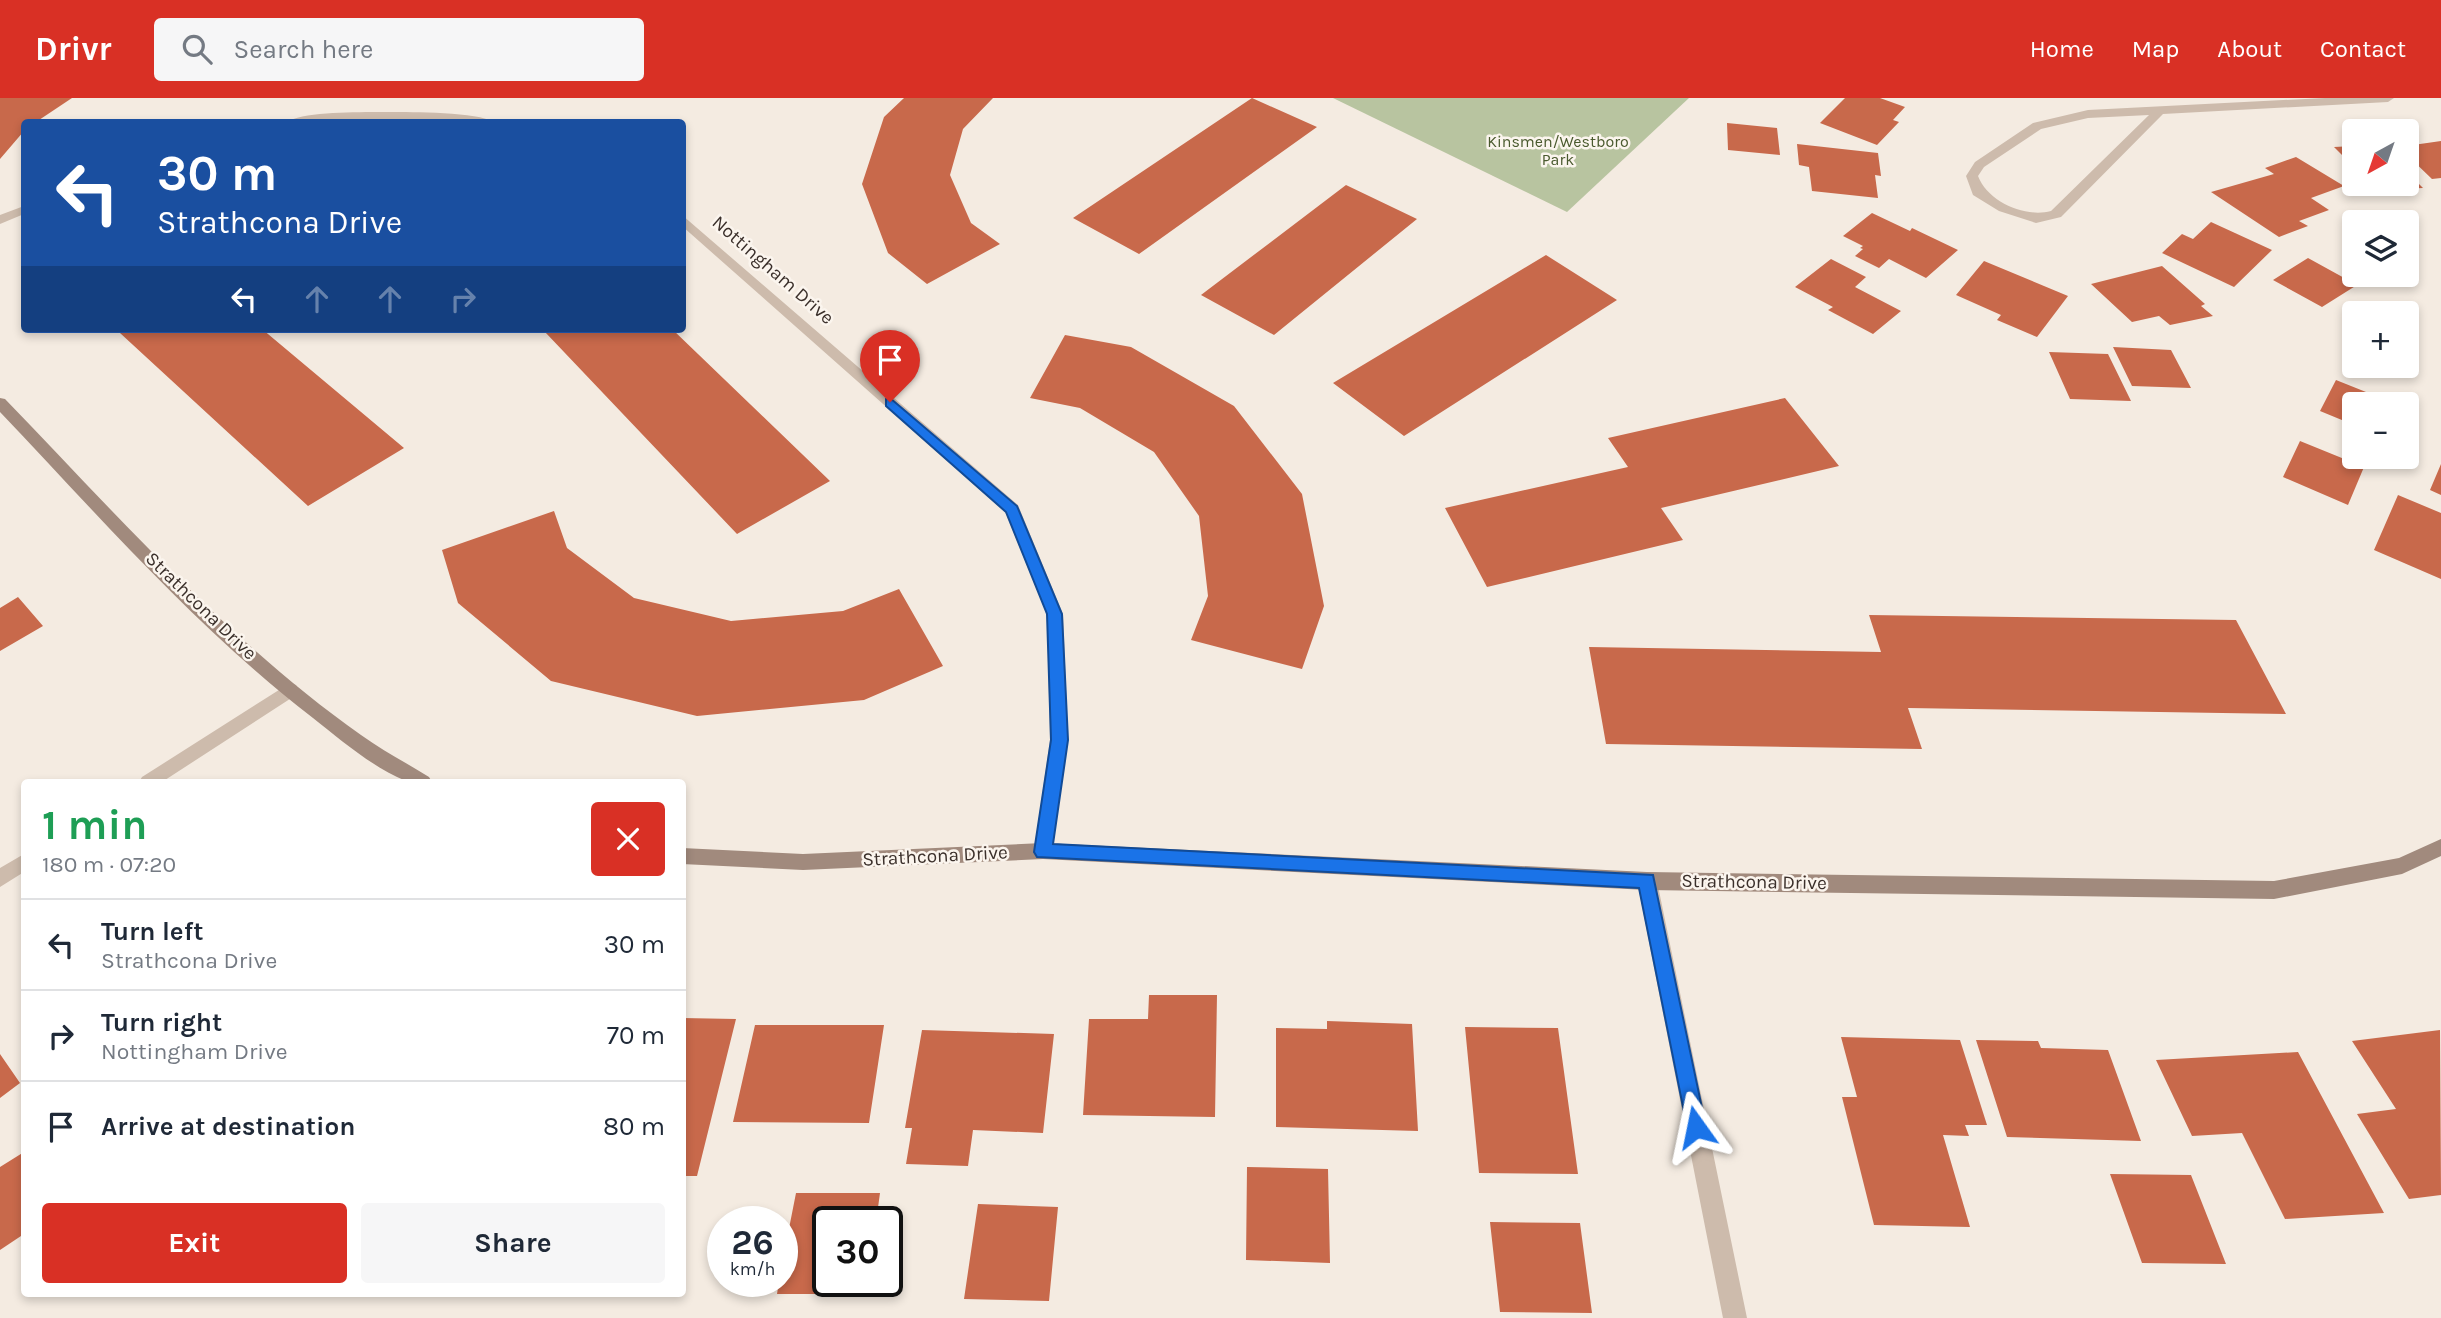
<!DOCTYPE html>
<html lang="en">
<head>
<meta charset="utf-8">
<style>
  :root { --surface:#fff; --page:#f6f6f7; --text:#1f2937; --muted:#747a83; --line:#e0e1e3; --accent:#d93025 }
  body { margin:0; font-family:Karla,sans-serif; background:var(--page); color:var(--text); height:100vh; display:flex; flex-direction:column; font-size:26px; white-space:nowrap }
  * { box-sizing:border-box; margin:0 }
  p { font-size:23px; color:var(--muted) }
  .icon { flex:none; width:38px; height:38px; fill:none; stroke:currentColor; stroke-width:2; stroke-linecap:round; stroke-linejoin:round }
  .map { position:relative; flex:1; overflow:hidden }
  .details { position:absolute; left:21px; top:681px; width:665px; height:518px; display:flex; flex-direction:column; background:var(--surface); border-radius:7px; box-shadow:0 4px 10px #0003 }
  .details>* { flex:none }
  .top-card { position:absolute; left:21px; top:21px; width:665px; height:214px; border-radius:7px; box-shadow:0 4px 10px #0003; background:#1a4fa0; color:#fff; overflow:hidden }
  .needle { width:46px; rotate:220deg }
  .controls { position:absolute; left:2342px; top:21px; display:grid; gap:14px }
  .controls a { display:grid; place-items:center; width:77px; height:77px; border-radius:7px; background:var(--surface); box-shadow:0 4px 10px #0003; font-size:35px }
  .speed { position:absolute; left:707px; top:1108px; display:flex; gap:14px; font-size:35px; font-weight:700; text-align:center }
  .speed>* { display:grid; place-content:center; width:91px; height:91px; border-radius:50%; background:var(--surface); box-shadow:0 4px 10px #0003; line-height:1 }
  .speed small { font-size:18px; font-weight:400 }
  .speed .limit { border:4px solid #111; border-radius:10px; background:#fff; color:#111 }
  .pin { position:absolute; display:grid; place-items:center; width:60px; height:60px; color:#fff; margin:-72px -30px; border-radius:50% 50% 50% 0; rotate:-45deg; box-shadow:0 0 7px #0007 }
  .pin .icon { rotate:45deg }
  .me { position:absolute; width:77px; margin:-38px; rotate:348deg; stroke-linejoin:round; filter:drop-shadow(0 0 5px #0008) }
  .turn { display:flex; align-items:center; gap:24px; height:147px; padding:0 21px; font-size:32px }
  .turn .icon { width:91px; height:91px; stroke-width:2.5 }
  .turn b { display:block; font-size:49px; line-height:60px }
  .lanes { display:flex; align-items:center; height:66px; padding:0 21px; background:#0003; justify-content:center; gap:35px; direction:ltr }
  .lanes .off { opacity:.35 }
  .round { display:grid; place-items:center; flex:none; width:74px; height:74px; border-radius:7px; background:var(--page) }
  .headline { display:flex; align-items:center; justify-content:space-between; height:119px; padding:0 21px }
  h1 { font-size:42px; font-weight:700; line-height:52px; color:#1e9e55 }
  .button { display:flex; gap:14px; margin-top:auto; padding:14px 21px }
  .button a { flex:1; height:80px; border-radius:7px; background:var(--accent); color:#fff; font-size:28px; font-weight:700; line-height:80px; text-align:center }
  .button a+a { background:var(--page); color:var(--text) }
  ul { padding:0; list-style:none }
  li { display:flex; align-items:center; gap:21px; height:91px; padding:0 21px; border-top:2px solid var(--line) }
  li div { flex:1 }
  li b { display:block; font-size:26px }
  li em { font-style:normal }
  header { display:flex; align-items:center; gap:42px; box-sizing:border-box; height:98px; padding:0 35px; background:var(--accent); color:#fff }
  header strong { font-size:33px }
  nav { display:flex; gap:38px; margin-inline-start:auto; font-size:24px }
  .search { width:490px; height:63px; background:var(--page); display:flex; align-items:center; gap:18px; box-sizing:border-box; padding:0 24px; border-radius:7px; color:var(--muted); font-size:26px }
  .map>svg:first-child { display:block }
  .green { fill:#b8c4a0 }
  .building { fill:#c8694b }
  .lines { fill:none; stroke-linecap:round; stroke-linejoin:round }
  .street { fill:#cdbbac; fill-rule:evenodd }
  .secondary { fill:#a18a7d; fill-rule:evenodd }
  .route { fill:#1a73e8; stroke:#114b97; stroke-width:2 }
  .labels { text-anchor:middle; dominant-baseline:central; stroke-width:5; stroke-linejoin:round; paint-order:stroke }
  .far-park-label { font-size:16px; fill:#4a5a2e; stroke:#fbf5ee }
  .street-label { font-size:19px; fill:#3b302b; stroke:#fbf5ee }
</style>
</head>
<body>
<header>
<strong>Drivr</strong>
<div class="search"><svg class="icon" aria-label="search" viewBox="0 0 24 24"><circle cx="10" cy="10" r="6"/><path d="M15 15l6 6"/></svg>Search here</div>
<nav><a>Home</a><a>Map</a><a>About</a><a>Contact</a></nav>
</header>
<div class="map">
<svg width="2441" height="1220" viewBox="0 0 2441 1220">
  <rect width="100%" height="100%" fill="#f4ebe1"/>
  <path class="green" d="M1333,0H1689L1567,114Z"/>
  <path class="building" d="M0,0H72L36,24H24V33L0,61Z
    M904,0H993L963,31L950,77L971,125L1000,146L927,186L888,155L862,86L884,19Z
    M1252,0L1317,29L1139,156L1073,120Z
    M1845,0H1880L1905,9L1893,22L1899,24L1877,47L1820,25Z
    M1727,25L1777,30L1780,57L1728,52Z
    M2441,43V80L2432,81L2406,56V48Z
    M1797,46L1878,55L1881,78L1875,77L1878,100L1812,93L1809,69L1799,67Z
    M2354,48V69L2334,49Z
    M2296,59L2344,88L2311,100L2329,112L2299,123L2308,128L2279,139L2211,94L2274,76L2265,70Z
    M2406,73L2423,90L2376,92L2370,86H2406Z
    M1346,87L1417,121L1274,237L1201,197Z
    M1872,115L1910,133L1912,130L1958,152L1926,180L1889,161L1879,170L1855,158L1863,151L1860,150L1863,148L1843,138Z
    M2211,124L2272,152L2234,189L2162,155L2182,136L2193,141Z
    M1546,157L1617,202L1404,338L1333,285Z
    M2308,160L2357,187L2322,209L2273,182Z
    M1831,161L1866,179L1855,189L1901,213L1873,236L1828,212L1833,209L1795,189Z
    M1984,163L2068,198L2037,239L1997,222L2001,217L1956,197Z
    M2162,168L2205,206L2201,208L2213,218L2170,227L2159,218L2132,224L2091,186Z
    M127,231H262L404,350L308,408L120,235Z
    M552,231H672L830,383L737,436L545,234Z
    M1065,237L1131,249L1234,308L1302,396L1324,508L1302,571L1191,542L1208,498L1199,418L1154,354L1080,310L1030,300Z
    M2113,249L2171,252L2191,290L2132,288Z
    M2049,254L2108,256L2131,303L2070,301Z
    M2336,282L2396,306H2354V327L2320,313Z
    M1785,300L1839,368L1661,410L1683,442L1487,489L1445,410L1628,369L1608,340Z
    M2300,343L2364,369L2348,407L2283,379Z
    M2441,366V397L2430,392Z
    M2398,397L2441,415V481L2374,452Z
    M554,413L567,450L634,500L731,523L843,513L899,491L943,568L864,602L697,618L551,583L458,505L442,452Z
    M18,499L43,528L0,553V510Z
    M1869,517L2236,522L2286,616L1908,610L1922,651L1606,646L1589,549L1881,554Z
    M1149,897H1217L1215,1019L1083,1017L1089,921H1148Z
    M682,920L736,921L697,1078H682Z
    M1327,923L1412,926L1418,1033L1276,1029V930L1327,931Z
    M755,927H884L869,1025L733,1024Z
    M1465,929L1558,930L1578,1076L1479,1075Z
    M922,932L1054,936L1043,1035L973,1032L968,1068L906,1066L912,1030H905Z
    M2440,932L2441,1097L2409,1101L2357,1016L2396,1011L2352,943Z
    M1841,939L1960,942L1987,1027H1965L1969,1038L1943,1037L1970,1129L1874,1127L1842,999H1857Z
    M1976,942L2038,943L2041,950L2108,952L2141,1043L2007,1039Z
    M2298,954L2384,1115L2285,1121L2242,1035L2192,1038L2156,962Z
    M0,956L20,985L0,1000Z
    M24,1054V1136L0,1152V1069Z
    M1247,1069L1328,1071L1330,1165L1246,1162Z
    M2110,1076L2191,1077L2226,1166L2142,1165Z
    M796,1095H880L876,1124H828V1183H868L866,1196H777L779,1183H782V1166Z
    M978,1106L1058,1109L1049,1203L964,1201Z
    M1490,1124L1580,1125L1592,1215L1500,1214Z"/>
  <g class="lines">
    <path class="street" d="M2325,0H2394L2388,4L2163,16L2061,119L2036,125L1999,113L1973,97L1966,78L1975,64L2033,25L2088,12ZM2149,17L2051,113C2025,120 1988,104 1978,78L1984,69L2041,31L2088,20Z
      M390,14C411,14 479,14 493,24L390,21L287,24C302,13 368,14 390,14Z
      M24,108V116L0,126V117Z
      M682,117L1018,407L1063,516L1068,642L1050,759L1043,761L1036,759L1034,753L1050,642L1047,516L1005,414L682,128Z
      M290,585L296,587L299,592L296,597L162,684H139L142,679Z
      M24,756V774L0,789V770Z
      M1647,774L1654,777L1657,783L1747,1220H1723L1637,783L1640,777Z"/>
    <path class="secondary" d="M0,300L5,301C118,418 228,543 361,637C383,653 407,665 429,679L432,684C424,684 413,686 406,683C372,669 341,642 313,620C197,531 100,419 0,314Z
      M2441,741V758L2402,776L2274,801L1647,792L1043,761L803,772L682,766V750L803,756L1043,745L1647,774L2274,783L2399,760Z"/>
  </g>
  <path class="route" d="M890,300L1017,408L1062,516L1068,642L1053,746L1653,777L1706,1029L1703,1036L1696,1038L1690,1036L1687,1029L1639,790L1037,759L1034,754L1051,642L1047,516L1006,414L886,308V301Z"/>
  <g class="labels">
    <g class="far-park-label">
      <text x="1558" y="43">Kinsmen/Westboro<tspan x="1558" dy="18">Park</tspan></text>
    </g>
    <g class="street-label">
      <text transform="translate(773 172) rotate(41)">Nottingham Drive</text>
      <text transform="translate(201 508) rotate(44)">Strathcona Drive</text>
      <text transform="translate(935 758) rotate(-3)">Strathcona Drive</text>
      <text transform="translate(1754 784) rotate(1)">Strathcona Drive</text>
    </g>
  </g>
</svg>
<div class="controls">
<a><svg class="needle" viewBox="-14 -14 28 28"><path d="M0-13l5 13h-10z" fill="#e53935"/><path d="M0 13l5-13h-10z" fill="#747a83"/></svg></a>
<a><svg class="icon" aria-label="layers" viewBox="0 0 24 24"><path d="M12 4l9 5-9 5-9-5zM3 14l9 5 9-5"/></svg></a>
<a>+</a>
<a>−</a>
</div>
<div class="speed"><div>26<small>km/h</small></div><div class="limit">30</div></div>
<div class="pin" style="left:890px;top:304px;background:#d93025"><svg class="icon" aria-label="arrive" viewBox="0 0 24 24"><path d="M6 21V4h12l-3 4 3 4H6"/></svg></div>
<svg class="me" style="left:1696px;top:1029px" viewBox="-20 -20 40 40"><path d="M0-17L14 15 0 8-14 15z" fill="#1a73e8" stroke="#fff" stroke-width="4"/></svg>
<div class="top-card">
<div class="turn"><svg class="icon" aria-label="left" viewBox="0 0 24 24"><path d="M17 20v-9H6M10 6l-5 5 5 5"/></svg><div><b>30 m</b>Strathcona Drive</div></div>
<div class="lanes"><svg class="icon" aria-label="left" viewBox="0 0 24 24"><path d="M17 20v-9H6M10 6l-5 5 5 5"/></svg><svg class="icon off" aria-label="ahead" viewBox="0 0 24 24"><path d="M12 20V5M6 11l6-6 6 6"/></svg><svg class="icon off" aria-label="ahead" viewBox="0 0 24 24"><path d="M12 20V5M6 11l6-6 6 6"/></svg><svg class="icon off" aria-label="right" viewBox="0 0 24 24"><path d="M7 20v-9h11M14 6l5 5-5 5"/></svg></div>
</div>
<section class="details">
<div class="headline"><div><h1>1 min</h1><p>180 m · 07:20</p></div><a class="round" style="background:#d93025;color:#fff"><svg class="icon" aria-label="close" viewBox="0 0 24 24"><path d="M6 6l12 12M18 6L6 18"/></svg></a></div>
<ul>
<li><svg class="icon" aria-label="left" viewBox="0 0 24 24"><path d="M17 20v-9H6M10 6l-5 5 5 5"/></svg><div><b>Turn left</b><p>Strathcona Drive</p></div><em>30 m</em></li>
<li><svg class="icon" aria-label="right" viewBox="0 0 24 24"><path d="M7 20v-9h11M14 6l5 5-5 5"/></svg><div><b>Turn right</b><p>Nottingham Drive</p></div><em>70 m</em></li>
<li><svg class="icon" aria-label="arrive" viewBox="0 0 24 24"><path d="M6 21V4h12l-3 4 3 4H6"/></svg><div><b>Arrive at destination</b></div><em>80 m</em></li>
</ul>
<div class="button"><a>Exit</a><a>Share</a></div>
</section>
</div>
</body>
</html>
